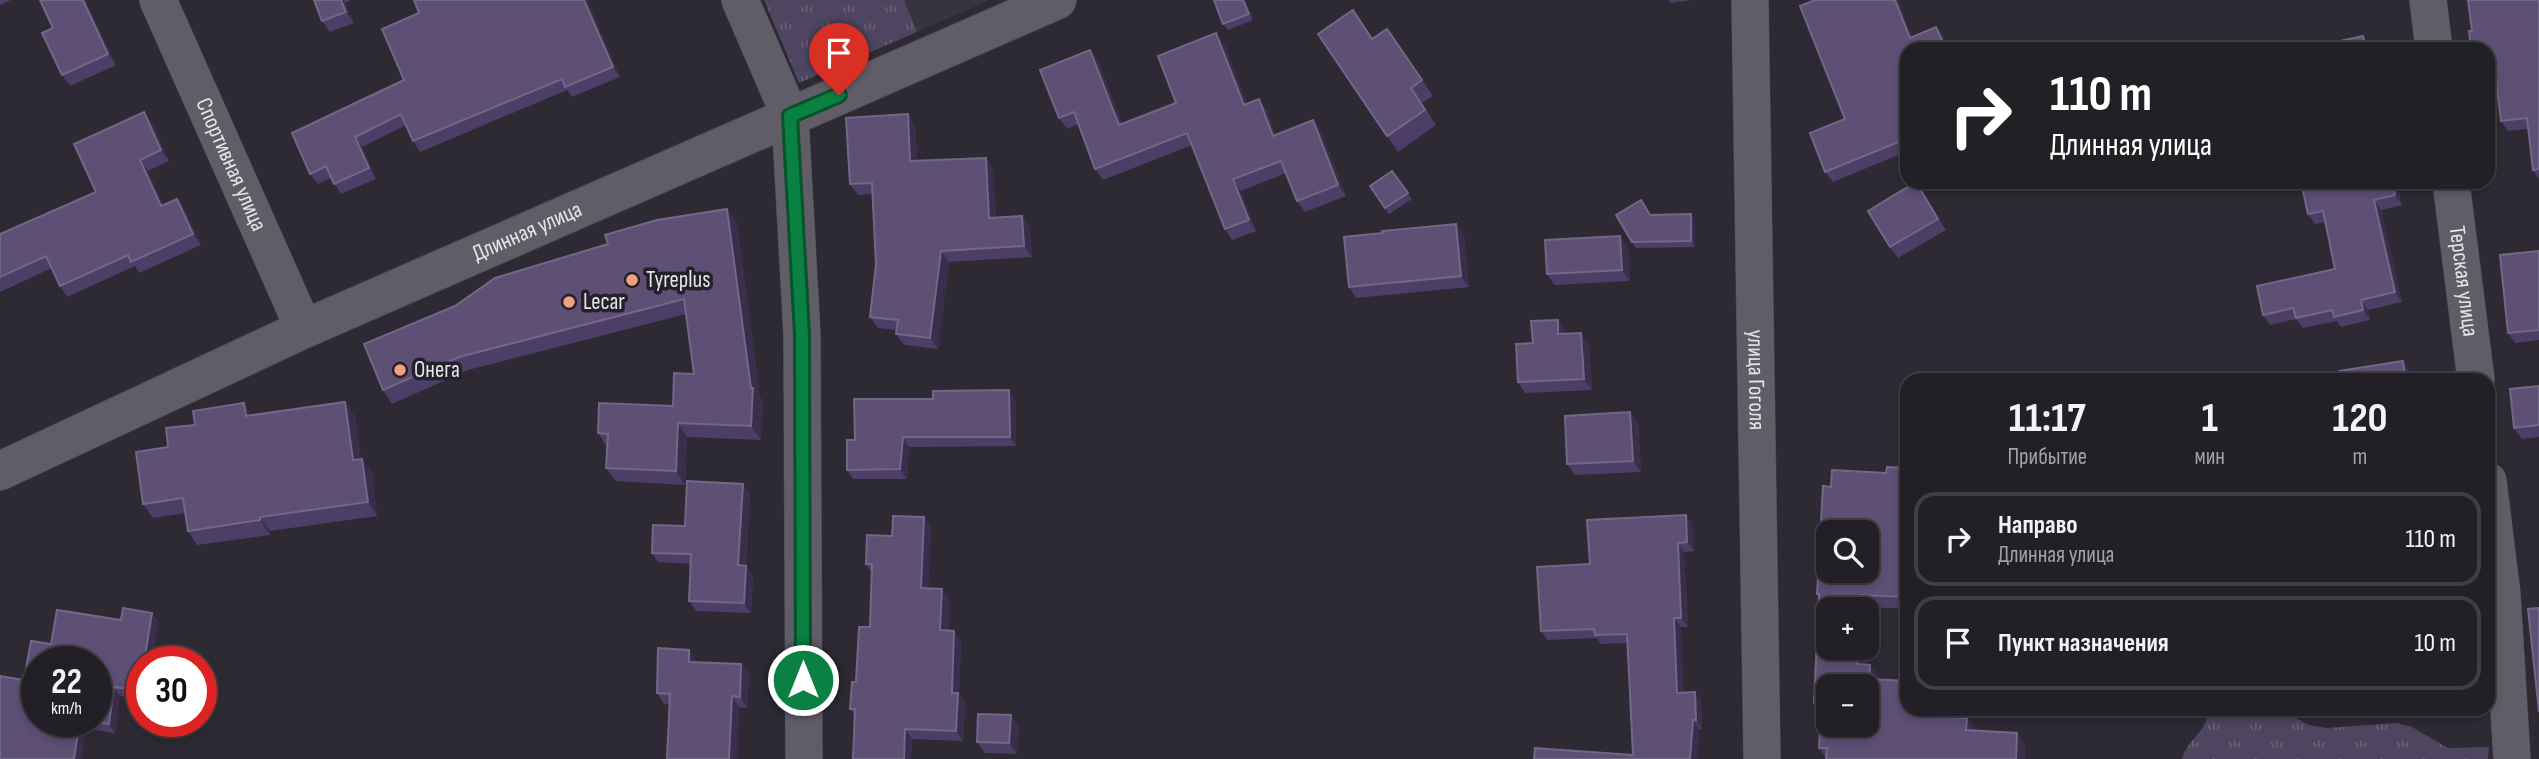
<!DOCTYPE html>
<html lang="ru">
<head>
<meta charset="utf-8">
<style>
  :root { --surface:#222026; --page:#2a282e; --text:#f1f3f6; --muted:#a2a3a7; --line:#3f3e43 }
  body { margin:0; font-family:"Sofia Sans Condensed",sans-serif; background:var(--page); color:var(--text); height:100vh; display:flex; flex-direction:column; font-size:26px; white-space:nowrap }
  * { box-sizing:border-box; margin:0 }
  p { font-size:23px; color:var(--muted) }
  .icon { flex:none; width:38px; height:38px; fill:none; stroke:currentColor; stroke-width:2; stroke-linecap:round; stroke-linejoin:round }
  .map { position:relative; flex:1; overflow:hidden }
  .sheet { position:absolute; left:1900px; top:373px; width:595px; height:343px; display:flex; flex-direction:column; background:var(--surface); border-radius:21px; box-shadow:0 4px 10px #0003,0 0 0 2px var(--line) }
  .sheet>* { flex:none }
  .top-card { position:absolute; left:1900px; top:42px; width:595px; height:147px; border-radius:21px; box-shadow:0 4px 10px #0003,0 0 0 2px var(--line); background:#202124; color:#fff; overflow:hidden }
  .tools { position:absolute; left:1816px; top:520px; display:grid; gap:14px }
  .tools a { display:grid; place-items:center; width:63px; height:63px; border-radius:14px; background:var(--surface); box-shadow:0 4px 10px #0003,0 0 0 2px var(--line); font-size:35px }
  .speed { position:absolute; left:21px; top:646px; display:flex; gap:14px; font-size:35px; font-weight:700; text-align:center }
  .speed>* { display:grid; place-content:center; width:91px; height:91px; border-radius:50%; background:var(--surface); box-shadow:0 4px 10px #0003,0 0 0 2px var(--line); line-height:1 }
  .speed small { font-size:18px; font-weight:400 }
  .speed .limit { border:10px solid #d22; background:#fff; color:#111 }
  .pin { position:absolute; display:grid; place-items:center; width:60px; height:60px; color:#fff; margin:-72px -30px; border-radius:50% 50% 50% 0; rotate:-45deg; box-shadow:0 0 7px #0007 }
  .pin .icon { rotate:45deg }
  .me { position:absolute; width:77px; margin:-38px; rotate:0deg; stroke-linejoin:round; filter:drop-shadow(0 0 5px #0008) }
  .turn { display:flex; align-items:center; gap:24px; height:147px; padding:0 35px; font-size:32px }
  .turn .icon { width:91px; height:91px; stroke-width:2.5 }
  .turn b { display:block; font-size:49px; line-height:60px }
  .eta { display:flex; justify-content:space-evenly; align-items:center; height:119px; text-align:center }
  .eta b { font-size:42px; font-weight:700; line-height:49px }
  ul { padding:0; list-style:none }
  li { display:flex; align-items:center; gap:21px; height:94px; margin:0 14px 10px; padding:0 21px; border:4px solid var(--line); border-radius:21px }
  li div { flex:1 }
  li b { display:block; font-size:26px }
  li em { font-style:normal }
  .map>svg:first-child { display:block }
  .built { fill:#383340 }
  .grass { fill:url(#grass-tufts) }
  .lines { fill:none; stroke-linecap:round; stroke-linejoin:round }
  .street-casing { stroke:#47454d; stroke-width:38 }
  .secondary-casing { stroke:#47454d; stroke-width:40 }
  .street { stroke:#605d67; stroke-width:37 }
  .secondary { stroke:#605d67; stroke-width:38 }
  .wall { fill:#4d3e67; fill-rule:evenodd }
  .shaded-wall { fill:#3a2e4c }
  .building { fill:#5e4f75; stroke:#736787; stroke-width:2; fill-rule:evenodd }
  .route-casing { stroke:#07532c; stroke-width:18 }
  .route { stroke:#0b8043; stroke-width:12 }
  .poi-dot { fill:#f3a082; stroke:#232129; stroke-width:2.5 }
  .labels { text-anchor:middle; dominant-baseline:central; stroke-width:7; stroke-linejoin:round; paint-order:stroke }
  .street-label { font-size:23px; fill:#e6e4ea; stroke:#232129 }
  .poi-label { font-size:23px; fill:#e6e4ea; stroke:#232129; text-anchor:start }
</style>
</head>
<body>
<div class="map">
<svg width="2539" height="759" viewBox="0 0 2539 759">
  <defs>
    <pattern id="grass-tufts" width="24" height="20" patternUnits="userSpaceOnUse" patternTransform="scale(1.75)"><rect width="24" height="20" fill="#4e4560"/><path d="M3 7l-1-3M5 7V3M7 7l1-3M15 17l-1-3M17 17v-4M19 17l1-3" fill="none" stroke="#686077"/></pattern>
  </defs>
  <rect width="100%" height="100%" fill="#2d2a33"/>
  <path class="built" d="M904,0H990L917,32Z"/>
  <path class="grass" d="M764,0H904L917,32L799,83Z
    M2207,709H2279L2309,725L2326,728L2397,723L2412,727L2448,748L2489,747L2488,759H2182C2186,740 2211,729 2207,709Z"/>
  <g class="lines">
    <g class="street-casing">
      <g id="street">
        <path id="s1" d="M158,0L304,329"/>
        <path d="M740,0L790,116L802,335L804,759"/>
        <path id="s2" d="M1750,0L1762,759"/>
        <path d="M2428,0L2434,49"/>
        <path id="s3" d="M2451,182L2476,380"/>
        <path d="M2488,481L2502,594L2512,759"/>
      </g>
    </g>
    <g class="secondary-casing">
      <g id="secondary">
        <path id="s4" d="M0,471L304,329L1057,0"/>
      </g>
    </g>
    <use href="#street" class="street"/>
    <use href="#secondary" class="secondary"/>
  </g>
  <path class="wall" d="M0,0H11L0,5Z
    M85,0L116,65L70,86L62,75L53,28Z
    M314,0H351L345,3L354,23L330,32L322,21Z
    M414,0H587L620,77L572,97L567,90L420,152L413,141L406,125L362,147L376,179L341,194L331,178L318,184L310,174L404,80L419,13Z
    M1214,0H1245L1253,20L1228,30L1223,24Z
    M1669,0H1692L1671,3Z
    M1898,0L1912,37L1936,27L1944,37L1908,49V151L1833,182L1825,172L1845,119Z
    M2539,0V179L2533,170L2528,129L2508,131L2501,121L2495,66H2488V49Z
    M1387,29L1433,96L1422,103L1436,125L1398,152L1318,34L1372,38Z
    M1224,44L1247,104L1267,110L1276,135L1313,120L1321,131L1346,196L1305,212L1297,201L1286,173L1241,191L1256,231L1232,240L1225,229L1192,145L1103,180L1095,169L1078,124L1067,129L1059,118L1090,50L1098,61L1122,124L1176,103Z
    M152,123L169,161L148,171L163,205L177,199L185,210L201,245L139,273L135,266L67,297L60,286L52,268L0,292V234L96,192Z
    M915,125L917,161L986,158L993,169L996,217L1022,216L1030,227L1032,257L949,262L938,349L904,345L896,334L897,330L878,328L870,317L876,264L873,194L858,195L850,184Z
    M1392,171L1412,199L1389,214L1370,186Z
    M2301,182H2397L2402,205L2381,210L2402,302L2368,310L2370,320L2341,327L2337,321L2303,328L2296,319L2270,325L2263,315L2335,269L2325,222L2315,224L2308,214Z
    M1923,193L1946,230L1898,258L1890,247Z
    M1651,215L1695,220V247L1636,248L1632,242Z
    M737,222L760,397L763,401L761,440L687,437L685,485L616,481L606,468L607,447L598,433L673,406L694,374L686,314L468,370L392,404L383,390Z
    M1456,224L1464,235L1469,287L1356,298L1349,287L1383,233Z
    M1628,247L1630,281L1555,285L1547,274Z
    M2539,251V340L2515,343L2508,333Z
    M1558,320L1565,331V334L1589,344L1592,390L1525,393L1518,382L1533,343Z
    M2539,386V437L2522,439L2514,428Z
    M1016,400V446L909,447L907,479H853L847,470L855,440Z
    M252,415L355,416L361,459L372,473L377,516L270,531V535L197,545L188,531L185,513L153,518L143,504L168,447L195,425Z
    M1638,423L1641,472L1575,475L1567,464Z
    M1908,468V609L1868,607L1867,636V609L1829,648H1867L1866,664L1870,665L1879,677V680L1908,709H1950V717L1967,718L1975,731L2025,745L1826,758L1819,748L1821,712L1814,703L1819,597L1817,594L1831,487Z
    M743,484L750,493L746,566L753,576L751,613L696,611L689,601L691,564L658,562L652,553L685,526Z
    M1686,515L1692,524L1694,551L1684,552L1688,627H1681L1683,692L1701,701L1702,729H1699L1697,759H1534L1633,755L1627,643L1601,644L1597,638L1547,640L1541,631L1590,564Z
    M924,517L931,527L928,588L949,599L948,631H954L961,641L959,694L965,703L963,741L912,739L911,759H853L855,716L850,709L856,682L870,627L872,573L866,564L892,536Z
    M123,608L152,613L158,621L151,662H142V699L120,696L115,733L86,729L81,759H0V676L24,680L31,641L51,644L57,610L121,620ZM37,662H96V721H37Z
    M697,661V662L741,664L749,675L747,708L739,707L737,759H667L670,704H664L657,693Z
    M1019,726L1017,754L985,753L977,742Z"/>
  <path class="shaded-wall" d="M83,0H85L116,65L108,54Z
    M341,0H343L345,3L354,23L346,12Z
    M584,0H587L620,77L613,67Z
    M1243,0H1245L1253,20L1249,14Z
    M1895,0H1898L1917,48L1910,38Z
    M1936,27L1944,37L1949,49H1946Z
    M1216,33L1224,44L1251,116L1244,105Z
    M2363,36L2370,46L2371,49H2366Z
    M1090,50L1098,61L1126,136L1119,125Z
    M1259,99L1267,110L1281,147L1273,136Z
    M144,112L152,123L169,161L161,150Z
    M908,114L915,125L918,172L910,161Z
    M1313,120L1321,131L1346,196L1338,185Z
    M355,137L362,147L376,179L369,168Z
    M986,158L993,169L997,229L989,218Z
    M140,160L148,171L169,217L161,206Z
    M1233,179L1241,191L1256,231L1249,220Z
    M1916,182L1923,193L1946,230L1938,219Z
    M2392,182H2397L2402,205L2395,195Z
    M177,199L185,210L201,245L193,234Z
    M2374,200L2381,210L2402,302L2395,292Z
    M727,209L737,222L760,397L763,401L761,440L751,426V388Z
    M1691,214L1695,220V247L1691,241Z
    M1022,216L1030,227L1032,257L1024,246Z
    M1456,224L1464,235L1469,287L1461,276Z
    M1620,236L1628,247L1630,281L1622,270Z
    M941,251L949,262L938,349L930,338Z
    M2361,300L2368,310L2370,320L2363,310Z
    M1558,320L1565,331L1566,345L1558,334Z
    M1581,333L1589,344L1592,390L1584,379Z
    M2403,361L2410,370L2411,380H2406Z
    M1009,390L1016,400V446L1010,437Z
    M345,402L355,416L363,474L353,460Z
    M244,403L254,418L246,416Z
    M1630,412L1638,423L1641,472L1633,461Z
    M678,423L687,437L685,485L676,471Z
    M903,437L909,447L907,479L900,469Z
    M362,459L372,473L377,516L368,502Z
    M743,484L750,493L745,575L738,565Z
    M1686,515L1692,524L1694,551L1687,542Z
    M260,517L270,531V535L260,520Z
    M924,517L931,527L928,598L921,588Z
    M1678,543L1684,552L1688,627L1681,618Z
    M746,566L753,576L751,613L744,603Z
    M942,589L949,599L947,640L940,630Z
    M1860,595L1868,607L1867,636V609H1859Z
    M152,613L158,621L151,662H144Z
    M1674,618L1681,627L1684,702L1677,693Z
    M954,631L961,641L959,694L965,703L963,741L956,731L952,693Z
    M1858,648H1867L1866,676L1857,664Z
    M689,650L697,661V673L689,662Z
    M741,664L749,675L747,708L740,697Z
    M1870,665L1879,677L1878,691L1869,679Z
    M114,687L120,696L115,733L109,724Z
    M1695,692L1701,701L1702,729L1696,720Z
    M732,696L739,707L737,759H729Z
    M1941,709H1950L1949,729L1941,717Z
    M1011,715L1019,726L1017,754L1009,743Z
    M1967,718L1975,730V742L1966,730Z
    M1693,720L1699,729L1697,759H1690Z
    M80,721L86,729L81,759H74Z
    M905,729L912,739L911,759H904Z
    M2017,733L2025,745V759H2016Z"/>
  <path class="building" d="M40,0H83L108,54L62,75L42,33L53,28Z
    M314,0H341L346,12L322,21Z
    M414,0H584L613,67L565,87L562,79L413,141L401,114L355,137L369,168L334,184L326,166L310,174L292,133L404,80L382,29L419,13Z
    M1214,0H1243L1249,14L1223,24Z
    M1815,0H1895L1910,38L1936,27L1946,49H1908V138L1825,172L1810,133L1845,119L1800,6Z
    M2468,0H2539V169L2533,170L2527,118L2501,121L2493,54L2488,55V49H2471L2469,31H2472Z
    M1353,10L1372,39L1387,29L1422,80L1411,88L1425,110L1387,136L1318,34Z
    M1216,33L1244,105L1259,99L1273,136L1313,120L1338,185L1297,201L1281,161L1233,179L1249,220L1225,229L1187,133L1095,169L1074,112L1059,118L1040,70L1090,50L1119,125L1176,103L1158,56Z
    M2363,36L2366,49H2318L2317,46Z
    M144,112L161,150L140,160L161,206L177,199L193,234L131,262L128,255L60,286L46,256L0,277V234L96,192L74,144Z
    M908,114L910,161L986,158L989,218L1022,216L1024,246L941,251L930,338L896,334L898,320L870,317L876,264L872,183L850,184L846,118Z
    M1392,171L1408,193L1385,208L1370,186Z
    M1916,182L1938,219L1890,247L1868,211Z
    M2301,182H2392L2395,195L2374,200L2395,292L2361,300L2363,310L2334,317L2332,310L2296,318L2293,308L2263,315L2257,286L2335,269L2323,211L2308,214Z
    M1641,200L1650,215L1691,214V241L1632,242L1616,215Z
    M727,209L751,388H753L751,426L678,423L676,471L606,468L608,434L598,433L599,403L673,406L674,373L694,374L684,299L459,357L383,390L364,344L455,306L495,278L608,244L605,235L657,220Z
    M1456,224L1461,276L1349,287L1344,237L1383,233L1382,231Z
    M1620,236L1622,270L1547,274L1545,240Z
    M2539,251V330L2508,333L2500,255Z
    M1558,320V334L1581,333L1584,379L1518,382L1516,344L1533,343L1531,321Z
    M2403,361L2406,380H2341L2339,371Z
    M2539,386V425L2514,428L2510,389Z
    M1009,390L1010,437H903L900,469L847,470V440H855L854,399H933V391Z
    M345,402L353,460L362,459L368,502L260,517V520L188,531L183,498L143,504L136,452L168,447L166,428L195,425L193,411L244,403L246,416Z
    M1630,412L1633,461L1567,464L1565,416Z
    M1887,467L1908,468V597L1860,595L1859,609H1829V648H1858L1857,664L1870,665L1869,679L1908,681V709H1941V717L1967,718L1966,730L2017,733L2016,759H1826L1827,748H1819L1821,703H1814L1819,594H1817L1823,486L1831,487L1832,470L1886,473ZM1829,532H1867V570H1829ZM1829,686H1867V724H1829Z
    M687,481L743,484L738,565L746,566L744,603L689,601L691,554L652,553L653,525L685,526Z
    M1686,515L1687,542L1678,543L1681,618H1674L1677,693L1695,692L1696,720H1693L1690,759H1534L1535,748L1633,755L1627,634L1595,635L1594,629L1541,631L1537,567L1590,564L1587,520Z
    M893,516L924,517L921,588L942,589L940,630L954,631L952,693H958L956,731L905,729L904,759H853L855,709H850L852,682H856L859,627H870L872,564H866L867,535L892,536Z
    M123,608L152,613L144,662H142V691L114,687L109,724L88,721H96V662H37V721H80L74,759H0V676L24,680L31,641L51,644L57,610L121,620Z
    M2539,608V712L2528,609Z
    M658,648L689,650V662L741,664L740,697L732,696L729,759H667L670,694L657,693Z
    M978,714L1011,715L1009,743L977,742Z"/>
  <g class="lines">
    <g class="route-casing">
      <path id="route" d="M803,680L802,335L790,116L839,95"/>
    </g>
    <use href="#route" class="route"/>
  </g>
  <g class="poi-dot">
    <circle cx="632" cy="280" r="7"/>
    <circle cx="569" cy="302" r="7"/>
    <circle cx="400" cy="370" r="7"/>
  </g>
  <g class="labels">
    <g class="street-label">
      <text stroke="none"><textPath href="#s1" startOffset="180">Спортивная улица</textPath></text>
      <text stroke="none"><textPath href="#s4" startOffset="579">Длинная улица</textPath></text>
      <text stroke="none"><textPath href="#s3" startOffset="100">Терская улица</textPath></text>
      <text stroke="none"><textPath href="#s2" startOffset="380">улица Гоголя</textPath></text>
    </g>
    <g class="poi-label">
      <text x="646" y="280">Tyreplus</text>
      <text x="583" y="302">Lecar</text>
      <text x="414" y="370">Онега</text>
    </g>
  </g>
</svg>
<div class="tools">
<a><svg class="icon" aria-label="search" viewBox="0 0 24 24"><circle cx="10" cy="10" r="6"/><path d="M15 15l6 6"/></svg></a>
<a>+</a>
<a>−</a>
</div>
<div class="speed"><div>22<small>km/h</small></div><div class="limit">30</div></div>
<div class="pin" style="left:839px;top:95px;background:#d93025"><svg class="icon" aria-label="arrive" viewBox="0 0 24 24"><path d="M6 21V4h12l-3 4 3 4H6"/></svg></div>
<svg class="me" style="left:803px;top:680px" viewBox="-20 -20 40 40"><circle r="17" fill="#0b8043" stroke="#fff" stroke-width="3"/><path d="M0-11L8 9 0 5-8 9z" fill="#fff"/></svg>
<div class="top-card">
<div class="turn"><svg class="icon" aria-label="right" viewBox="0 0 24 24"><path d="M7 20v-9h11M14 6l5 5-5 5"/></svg><div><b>110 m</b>Длинная улица</div></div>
</div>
<section class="sheet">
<div class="eta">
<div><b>11:17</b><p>Прибытие</p></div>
<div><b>1</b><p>мин</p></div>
<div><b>120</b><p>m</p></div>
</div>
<ul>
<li><svg class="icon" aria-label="right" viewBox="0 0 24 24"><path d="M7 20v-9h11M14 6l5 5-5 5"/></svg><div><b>Направо</b><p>Длинная улица</p></div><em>110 m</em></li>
<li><svg class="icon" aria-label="arrive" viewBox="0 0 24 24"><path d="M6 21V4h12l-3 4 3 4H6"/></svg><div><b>Пункт назначения</b></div><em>10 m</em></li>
</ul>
</section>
</div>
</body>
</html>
